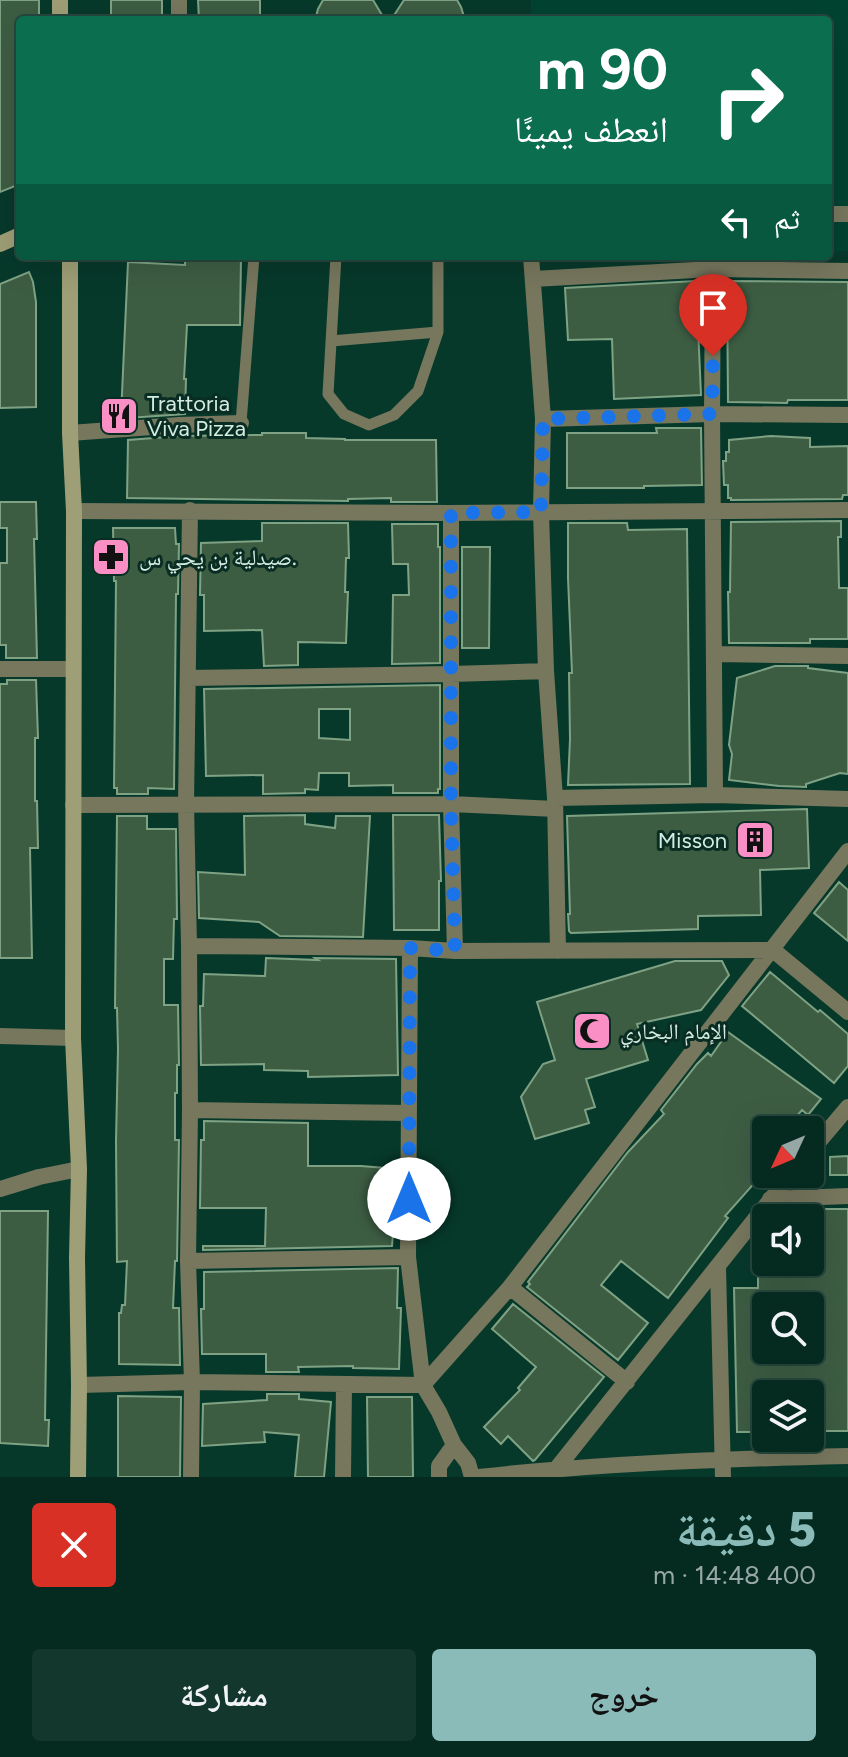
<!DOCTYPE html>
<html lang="ar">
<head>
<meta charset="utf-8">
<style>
  :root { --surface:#052b20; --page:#13372d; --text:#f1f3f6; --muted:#97a7a5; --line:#26473e; --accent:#8bbbb9 }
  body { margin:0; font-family:Figtree,"Noto Naskh Arabic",sans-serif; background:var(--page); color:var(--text); direction:rtl; height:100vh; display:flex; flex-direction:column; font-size:30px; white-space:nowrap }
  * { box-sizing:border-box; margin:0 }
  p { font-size:26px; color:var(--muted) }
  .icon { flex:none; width:44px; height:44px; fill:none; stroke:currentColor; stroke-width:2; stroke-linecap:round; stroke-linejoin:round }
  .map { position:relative; height:1477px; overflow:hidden; direction:ltr }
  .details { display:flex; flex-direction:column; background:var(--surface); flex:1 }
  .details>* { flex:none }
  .guide { position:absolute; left:16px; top:16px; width:816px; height:244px; border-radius:8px; box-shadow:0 8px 32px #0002,0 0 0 2px var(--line); direction:rtl; background:#0b6e4f; color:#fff; overflow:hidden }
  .needle { width:52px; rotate:226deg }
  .fabs { position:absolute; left:752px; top:1116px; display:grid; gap:16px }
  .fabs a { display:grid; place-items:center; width:72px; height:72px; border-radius:8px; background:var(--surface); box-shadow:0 8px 32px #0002,0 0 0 2px var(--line); font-size:40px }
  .pin { position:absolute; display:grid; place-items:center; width:68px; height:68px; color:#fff; margin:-82px -34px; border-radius:50% 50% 50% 0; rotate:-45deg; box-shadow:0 0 8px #0007 }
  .pin .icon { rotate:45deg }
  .me { position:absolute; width:88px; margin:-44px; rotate:0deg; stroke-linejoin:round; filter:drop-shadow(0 0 6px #0008) }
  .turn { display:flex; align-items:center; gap:28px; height:168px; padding:0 32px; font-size:36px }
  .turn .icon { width:104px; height:104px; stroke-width:2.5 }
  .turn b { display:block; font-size:56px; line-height:68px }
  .then { display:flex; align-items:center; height:76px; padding:0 32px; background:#0003; gap:16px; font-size:30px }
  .round { display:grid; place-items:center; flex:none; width:84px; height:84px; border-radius:8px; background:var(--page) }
  .headline { display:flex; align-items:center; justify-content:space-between; height:136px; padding:0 32px }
  h1 { font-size:48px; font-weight:800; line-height:60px; color:var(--accent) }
  .button { display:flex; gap:16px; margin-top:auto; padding:16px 32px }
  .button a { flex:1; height:92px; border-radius:8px; background:var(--accent); color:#111; font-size:32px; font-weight:800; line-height:92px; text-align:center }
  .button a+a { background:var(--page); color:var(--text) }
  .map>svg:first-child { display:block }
  .built { fill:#014331 }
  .building { fill:#3d5d43; stroke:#7fa284; stroke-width:2; fill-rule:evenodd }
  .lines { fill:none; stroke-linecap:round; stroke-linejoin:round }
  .service { stroke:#77775e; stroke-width:11 }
  .minor { stroke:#77775e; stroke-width:16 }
  .tertiary { stroke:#77775e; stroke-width:16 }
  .secondary { stroke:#9e9f76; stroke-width:16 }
  .route { stroke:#1a73e8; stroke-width:14; stroke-dasharray:0 25.2 }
  .labels { text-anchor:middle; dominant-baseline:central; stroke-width:6; stroke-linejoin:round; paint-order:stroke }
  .poi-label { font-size:22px; fill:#d4ece2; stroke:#092d22; text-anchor:start }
</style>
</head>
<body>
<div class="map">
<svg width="848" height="1477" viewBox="0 0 848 1477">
  <rect width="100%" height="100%" fill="#07392b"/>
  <path class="built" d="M531,0H848V251L828,252V20H531Z"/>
  <path class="building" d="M0,0H39V20H20V184L0,192Z
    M111,0H162V20H111Z
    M198,0H260V20H199Z
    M323,0H373L385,20H315L318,9Z
    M404,0H457L461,7L465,20H391Z
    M185,256H241L240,325H187L184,379H186L185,414L128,418V415H121L128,262L185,265Z
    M29,272L33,282L36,302V407L0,408V284Z
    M696,281L701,395L614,399L612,339L568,340L565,288Z
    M727,281L848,282V400H788L787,403L728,402Z
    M656,428H701L702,485L644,486V488H567V433H657Z
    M262,433H306V438L345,439V440H436L437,502H391V498L348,499V501L127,498L128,440L180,436L262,435Z
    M771,436L810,438V447L848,446V495H843L842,499L731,500V498H728V485H724L723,461H726V452H729V440Z
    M0,502H36L37,539H34L37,658H6V645H0V563H7V528H0Z
    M841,521V537H838L839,588H848V639H810V643H729L728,592H730L731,522Z
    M262,523H348L349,558H346L345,592H348L346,643L298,642V665L264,666L262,630L204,631V595H200L201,543L262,541Z
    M568,523H627L628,530L687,529L690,784L568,785L570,739L569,673H572L568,578Z
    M392,524H438V547H440V663L392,664L393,595H409L408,564H393Z
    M113,528H175L176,544H179L178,594H176L174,789L148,788V794H117V788H114L116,581H114Z
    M462,547H490L489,648H462Z
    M775,666H808V668L848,673V774L840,773L806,784V787L779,786L729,780L732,754L729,745L737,678Z
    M7,680H36L38,738H35V801H37L38,848H30L32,958H0V684H7Z
    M440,685V789H438V793H393V785L349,786V773H319L318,790L305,789V793L263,794V775L206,776L204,689ZM319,709H350V740L319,738Z
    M807,809L809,868L760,870L761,915L698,916V929L571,933L569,931L568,914H570L567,816Z
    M305,815V824L335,828L336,816H370L363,937L280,936L259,922L199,918L198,872L245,875L244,816Z
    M393,815H439L441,881H439V930H394Z
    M117,816H147V829H176L177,919H174L173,959H164V1005H178L179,1065H177V1093H175V1140H179L177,1261H175L173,1308H179L180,1365L119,1364V1313H121L122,1305H125L127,1261L117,1262L116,1141L118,1049L117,1008H115Z
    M839,882L848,890V941L814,913Z
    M266,958L318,960L315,958L396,959L398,1075L308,1077V1071L264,1070V1064L201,1065L200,1006H203L204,974L265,976Z
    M675,961H722L729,975L701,1010L637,1024L648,1060L586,1079L595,1107L585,1110L589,1123L535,1139L521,1097L543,1064L555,1060L537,1002Z
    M770,972L818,1012L820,1010L848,1034V1066L834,1083L742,1006Z
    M728,1032L821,1099L808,1115L802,1110L785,1130H766V1170L725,1216L728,1218L668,1298L621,1261L601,1285L648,1323L618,1360L527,1287L530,1284L528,1282L628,1152L664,1114L661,1110L697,1064L708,1053L711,1056Z
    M204,1121L308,1123V1166H361L398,1169L392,1246L203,1250V1246H265L266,1208H200L201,1140H204Z
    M848,1156V1175H830V1157Z
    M810,1209H848V1431H810V1394H766V1432H737L734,1288H758V1277H791V1262H810ZM766,1306H810V1350H766Z
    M0,1211H48L45,1420H49L48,1446L0,1443Z
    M398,1268L397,1308H401L399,1369L353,1368V1366L298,1367L299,1372H266V1354H202L201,1309H204V1272Z
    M513,1304L604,1377L535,1460L533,1461L508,1436L501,1444L484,1427L520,1390L518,1388L536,1367L492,1329Z
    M267,1394H299V1399L331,1402L324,1477H295L299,1435L264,1432L265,1442L202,1446L203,1404L267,1400Z
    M118,1396L181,1397L180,1477H118Z
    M367,1397H412L413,1477H368Z"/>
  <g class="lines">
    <path class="service" d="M336,256L328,394L344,414L369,425L394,415L418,391L438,332V256
      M331,341L438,332
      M241,423L254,256"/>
    <path class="minor" d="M179,0V20
      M828,214H848
      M531,256L543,419L541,512L546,671L555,798L558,951
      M713,269L712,414L715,795
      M533,279L713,269L848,271
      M543,419L712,414L848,415
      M70,433L179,425L241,423
      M190,510L186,804L189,946L190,1110L188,1261L192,1382L191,1477
      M74,511L451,513L848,510
      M451,513V804L455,951
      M714,654L848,656
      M0,669H73
      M188,678L451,674L546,671
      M555,798L715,795L848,799
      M73,805L451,804L555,809
      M189,946L410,948L455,951L773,950L848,1012
      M410,948L408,1257L423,1385L439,1412L454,1445L468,1463L472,1477
      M0,1036L73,1038
      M190,1110L409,1113
      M810,1152L848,1107
      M770,1199L848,1196
      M188,1261L408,1257
      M718,1267L723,1477
      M510,1287L627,1382
      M79,1385L192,1382L423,1385L510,1287L848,851
      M557,1468L791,1174
      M343,1477L344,1384
      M439,1477V1466L454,1445
      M479,1477C602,1463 725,1459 848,1456"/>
    <path class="tertiary" d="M0,1189L39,1177L79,1169"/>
    <path class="secondary" d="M60,0V20
      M0,244L20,235
      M70,256V433L74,511L73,1038L79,1169L77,1258L79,1385L78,1477"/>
  </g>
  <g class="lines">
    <path class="route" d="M409,1199L410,948L455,951L451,804V513L541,512L543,419L712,414L713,356"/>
  </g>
  <defs>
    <g id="restaurant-square" transform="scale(2)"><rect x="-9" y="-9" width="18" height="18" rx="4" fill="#fa8fc6" stroke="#092d22"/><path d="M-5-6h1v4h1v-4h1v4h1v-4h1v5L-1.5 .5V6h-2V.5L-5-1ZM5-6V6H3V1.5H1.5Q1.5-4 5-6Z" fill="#111"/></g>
    <g id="pharmacy-square" transform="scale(2)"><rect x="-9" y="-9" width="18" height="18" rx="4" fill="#fa8fc6" stroke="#092d22"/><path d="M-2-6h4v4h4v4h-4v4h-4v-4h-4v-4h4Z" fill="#111"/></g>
    <g id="building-square" transform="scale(2)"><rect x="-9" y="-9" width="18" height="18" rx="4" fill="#fa8fc6" stroke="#092d22"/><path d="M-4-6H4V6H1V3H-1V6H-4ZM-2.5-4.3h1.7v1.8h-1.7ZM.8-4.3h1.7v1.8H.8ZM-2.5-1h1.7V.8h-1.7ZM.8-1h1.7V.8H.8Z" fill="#111"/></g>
    <g id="mosque-square" transform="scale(2)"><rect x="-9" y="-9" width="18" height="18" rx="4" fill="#fa8fc6" stroke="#092d22"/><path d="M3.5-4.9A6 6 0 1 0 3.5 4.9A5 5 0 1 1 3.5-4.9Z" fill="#111"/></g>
  </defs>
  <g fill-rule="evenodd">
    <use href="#restaurant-square" x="119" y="416"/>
    <use href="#pharmacy-square" x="111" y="557"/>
    <use href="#building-square" x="755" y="840"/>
    <use href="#mosque-square" x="592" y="1031"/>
  </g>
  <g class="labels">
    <g class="poi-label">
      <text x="147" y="403">Trattoria<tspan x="147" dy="25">Viva Pizza</tspan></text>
      <text x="139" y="557">صيدلية بن يحي س.</text>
      <text x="727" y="840" text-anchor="end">Misson</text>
      <text x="620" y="1031">الإمام البخاري</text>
    </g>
  </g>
</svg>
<div class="fabs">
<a><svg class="needle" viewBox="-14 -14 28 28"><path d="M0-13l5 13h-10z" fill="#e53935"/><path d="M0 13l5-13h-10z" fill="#97a7a5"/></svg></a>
<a><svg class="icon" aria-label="sound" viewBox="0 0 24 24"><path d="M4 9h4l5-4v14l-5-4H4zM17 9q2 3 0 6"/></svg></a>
<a><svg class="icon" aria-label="search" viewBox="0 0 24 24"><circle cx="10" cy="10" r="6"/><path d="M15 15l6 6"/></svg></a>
<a><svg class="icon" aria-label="layers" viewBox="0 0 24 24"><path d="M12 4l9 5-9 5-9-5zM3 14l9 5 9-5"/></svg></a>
</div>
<div class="pin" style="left:713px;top:356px;background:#d93025"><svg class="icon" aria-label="arrive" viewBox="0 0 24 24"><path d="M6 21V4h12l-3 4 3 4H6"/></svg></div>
<svg class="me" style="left:409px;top:1199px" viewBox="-20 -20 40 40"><circle r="19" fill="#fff"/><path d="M0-13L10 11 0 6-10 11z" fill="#1a73e8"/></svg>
<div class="guide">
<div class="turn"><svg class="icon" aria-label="right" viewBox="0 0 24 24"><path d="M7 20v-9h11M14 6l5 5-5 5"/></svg><div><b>90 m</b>انعطف يمينًا</div></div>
<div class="then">ثم<svg class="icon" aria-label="left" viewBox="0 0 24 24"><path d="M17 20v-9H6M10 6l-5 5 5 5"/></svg></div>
</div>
</div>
<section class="details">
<div class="headline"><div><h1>5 دقيقة</h1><p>400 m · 14:48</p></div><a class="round" style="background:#d93025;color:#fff"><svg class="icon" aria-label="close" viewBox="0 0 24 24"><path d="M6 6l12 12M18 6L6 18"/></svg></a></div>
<div class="button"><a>خروج</a><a>مشاركة</a></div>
</section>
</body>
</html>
